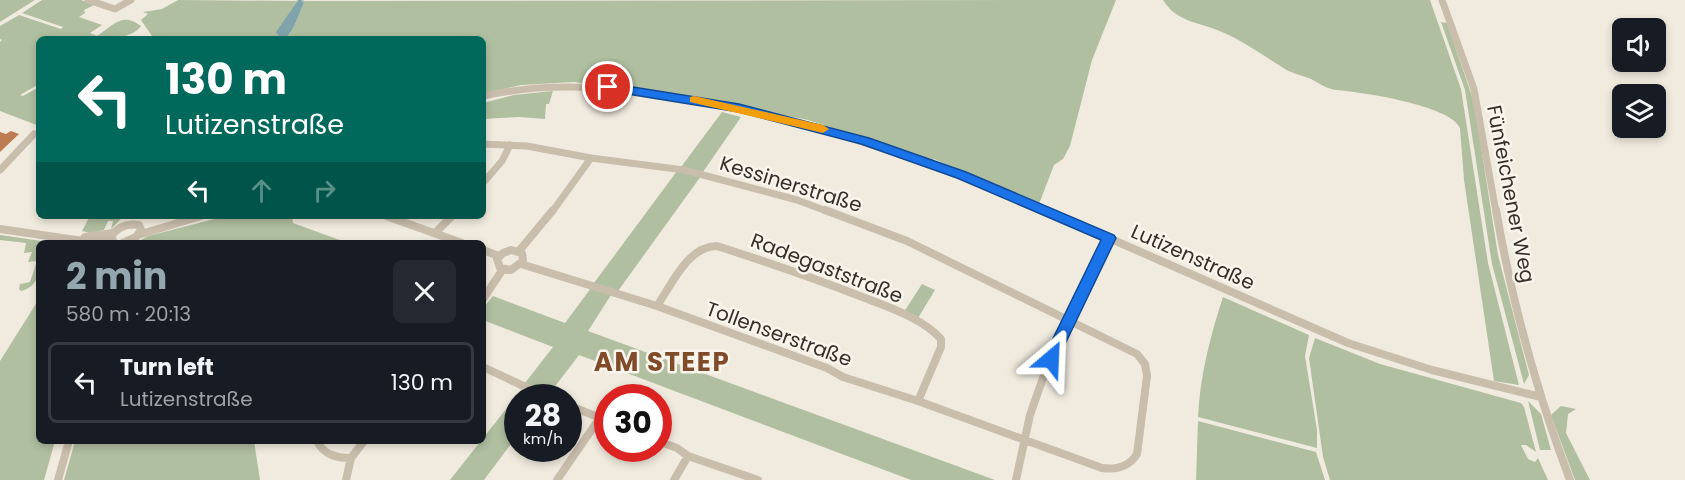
<!DOCTYPE html>
<html lang="en">
<head>
<meta charset="utf-8">
<style>
  :root { --surface:#171b24; --page:#242831; --text:#f1f3f6; --muted:#9ea1a6; --line:#363941; --accent:#94a7ae }
  body { margin:0; font-family:Poppins,sans-serif; background:var(--page); color:var(--text); height:100vh; display:flex; flex-direction:column; font-size:22px; white-space:nowrap }
  * { box-sizing:border-box; margin:0 }
  p { font-size:20px; color:var(--muted) }
  .icon { flex:none; width:33px; height:33px; fill:none; stroke:currentColor; stroke-width:2; stroke-linecap:round; stroke-linejoin:round }
  .map { position:relative; flex:1; overflow:hidden }
  .side { position:absolute; left:36px; top:240px; width:450px; height:204px; display:flex; flex-direction:column; background:var(--surface); border-radius:9px; box-shadow:0 3px 9px #0003 }
  .side>* { flex:none }
  .top-card { position:absolute; left:36px; top:36px; width:450px; height:183px; border-radius:9px; box-shadow:0 3px 9px #0003; background:#00695c; color:#fff; overflow:hidden }
  .buttons { position:absolute; left:1612px; top:18px; display:grid; gap:12px }
  .buttons a { display:grid; place-items:center; width:54px; height:54px; border-radius:9px; background:var(--surface); box-shadow:0 3px 9px #0003; font-size:30px }
  .speed { position:absolute; left:504px; top:384px; display:flex; gap:12px; font-size:30px; font-weight:700; text-align:center }
  .speed>* { display:grid; place-content:center; width:78px; height:78px; border-radius:50%; background:var(--surface); box-shadow:0 3px 9px #0003; line-height:1 }
  .speed small { font-size:15px; font-weight:400 }
  .speed .limit { border:9px solid #d22; background:#fff; color:#111 }
  .pin { position:absolute; display:grid; place-items:center; width:51px; height:51px; color:#fff; margin:-26px; border:3px solid #fff; border-radius:50%; box-shadow:0 2px 6px #0007 }
  .me { position:absolute; width:66px; margin:-33px; rotate:26deg; stroke-linejoin:round; filter:drop-shadow(0 0 4px #0008) }
  .turn { display:flex; align-items:center; gap:21px; height:126px; padding:0 30px; font-size:27px }
  .turn .icon { width:78px; height:78px; stroke-width:2.5 }
  .turn b { display:block; font-size:42px; line-height:51px }
  .lanes { display:flex; align-items:center; height:57px; padding:0 30px; background:#0003; justify-content:center; gap:30px; direction:ltr }
  .lanes .off { opacity:.35 }
  .round { display:grid; place-items:center; flex:none; width:63px; height:63px; border-radius:9px; background:var(--page) }
  .overview { display:flex; align-items:center; justify-content:space-between; height:102px; padding:0 30px }
  h1 { font-size:36px; font-weight:700; line-height:45px; color:var(--accent) }
  ul { padding:0; list-style:none }
  li { display:flex; align-items:center; gap:18px; height:81px; margin:0 12px 9px; padding:0 18px; border:3px solid var(--line); border-radius:9px }
  li div { flex:1 }
  li b { display:block; font-size:22px }
  li em { font-style:normal }
  .map>svg:first-child { display:block }
  .green { fill:#b0bfa0 }
  .water { fill:#80a4ac }
  .building { fill:#bd7c52 }
  .lines { fill:none; stroke-linecap:round; stroke-linejoin:round }
  .street-far1 { stroke:#c9bdac; stroke-width:7 }
  .street { stroke:#c9bdac; stroke-width:8 }
  .route { fill:#1a73e8; stroke:#114b97; stroke-width:1.5 }
  .slow { fill:#f59e0b }
  .labels { text-anchor:middle; dominant-baseline:central; stroke-width:5; stroke-linejoin:round; paint-order:stroke }
  .street-label { font-size:20px; fill:#37302a; stroke:#f9f5ec }
  .district-label { font-size:26px; font-weight:bold; letter-spacing:1.5px; fill:#804b29; stroke:#f9f5ec }
</style>
</head>
<body>
<div class="map">
<svg width="1685" height="480" viewBox="0 0 1685 480">
  <rect width="100%" height="100%" fill="#f1ebdf"/>
  <path class="green" d="M0,0H35L0,22Z
    M42,0H81L94,5L84,10L85,13L79,17L102,25L90,33L97,36C115,24 122,12 141,26C128,46 62,39 39,39V84L20,95L23,96L39,87V126L0,111V42L2,40L0,39V26L19,15L61,29L63,27L22,13Z
    M178,0L300,1L1116,0L1092,60L1070,146L1063,159L1054,165L1039,204L934,159L932,161L808,120L670,93L574,82L521,85L483,94V39H285C295,29 298,16 304,3H296L277,32L281,39H154L141,20L148,14L143,12L162,9Z
    M1163,0H1430L1461,89L1488,263L1519,385L1494,381L1464,180L1460,128C1450,105 1361,92 1336,90C1328,89 1318,83 1311,79C1302,75 1293,74 1285,69C1264,56 1245,42 1222,32C1200,22 1177,23 1163,0Z
    M1441,22L1447,23L1474,102L1498,255L1529,375L1524,384L1492,264L1465,90Z
    M553,91L549,104H546L545,119L519,117L483,119V103L514,95Z
    M722,112L741,117L703,172L681,167Z
    M677,171L701,176L618,291L594,283Z
    M90,216H124L111,229L113,221H108L104,230L90,233L82,231Z
    M226,216H292L293,223L348,243H135L148,236Z
    M0,235L55,243H39C39,263 44,285 21,291L19,289L20,284L30,282L37,261L28,262L32,252L24,253L26,243L0,240Z
    M922,284L935,290L918,318L904,312Z
    M591,288L611,295L588,331L995,480H911L579,355L550,393L525,383L553,347L483,320V308L493,296L565,323Z
    M1223,297L1309,335L1305,356L1317,430V448L1198,417C1200,376 1210,337 1223,297Z
    M39,299V441H55L44,480H0V361Z
    M1315,338L1380,364L1521,403L1524,407L1536,452L1526,445H1521L1528,459L1535,462L1538,458L1548,480H1330L1323,457L1309,358Z
    M521,390L541,397L518,398L517,436L484,480H450Z
    M1528,401L1541,414L1551,450H1540Z
    M1561,406L1576,409L1568,414L1566,433L1590,480H1575L1551,415Z
    M1198,421L1316,452L1325,480H1196Z
    M75,441H254L260,480H64Z"/>
  <path class="water" d="M296,0H305L301,1L304,3C298,16 295,29 285,39H281L276,32L296,3L299,1Z"/>
  <path class="building" d="M11,131L19,134L0,152V132L6,134Z"/>
  <g class="lines">
    <path class="street-far1" d="M88,0L115,9L131,0
      M1442,0L1474,89L1496,212
      M483,96C556,80 626,88 699,101C820,123 935,164 1049,212
      M483,144L527,146L591,158L684,170L797,200L829,212
      M0,170L34,134
      M483,183L502,161L510,145
      M552,212L591,158"/>
    <path class="street" d="M1045,210L1348,343L1432,370L1541,397
      M1496,210C1512,302 1537,393 1570,480
      M386,216L462,243
      M0,229L90,242L111,241
      M435,233L452,216
      M138,235L201,216
      M85,237L113,233
      M114,243L111,236C118,227 127,223 139,225L141,230L136,237L123,243
      M483,250L499,256
      M511,250L522,253L523,261L511,270L500,268L497,259L503,253Z
      M519,251L553,210
      M521,264L657,306L827,368L843,377L918,401L1102,468C1117,470 1129,467 1137,454L1147,376L1145,364L1137,354L907,241L825,210
      M483,299L503,269
      M657,306C672,284 688,246 717,246C767,262 816,279 865,298C890,308 922,318 941,339V347L918,401
      M483,367L549,398
      M568,405L608,421
      M317,441C324,455 336,458 351,458
      M658,441L677,448L688,456L758,480
      M58,480L69,441
      M346,480L351,458L364,441
      M557,480L599,419
      M674,480L688,456
      M1016,480L1030,415L1043,378L1109,238"/>
  </g>
  <path class="route" d="M608,83L739,104L869,138L966,172L1114,235L1116,238L1056,363L1051,365L1046,363L1043,359L1101,240L957,178L861,144L739,112L603,90V85Z"/>
  <path class="slow" d="M694,96L823,125L829,129L823,133L690,102V97Z"/>
  <g class="labels">
    <g class="street-label">
      <text transform="translate(791 184) rotate(17)">Kessinerstraße</text>
      <text transform="translate(1511 194) rotate(79)">Fünfeichener Weg</text>
      <text transform="translate(1193 257) rotate(24)">Lutizenstraße</text>
      <text transform="translate(827 268) rotate(21)">Radegaststraße</text>
      <text transform="translate(779 334) rotate(20)">Tollenserstraße</text>
    </g>
    <g class="district-label">
      <text x="662" y="362">AM STEEP</text>
    </g>
  </g>
</svg>
<div class="buttons">
<a><svg class="icon" aria-label="sound" viewBox="0 0 24 24"><path d="M4 9h4l5-4v14l-5-4H4zM17 9q2 3 0 6"/></svg></a>
<a><svg class="icon" aria-label="layers" viewBox="0 0 24 24"><path d="M12 4l9 5-9 5-9-5zM3 14l9 5 9-5"/></svg></a>
</div>
<div class="speed"><div>28<small>km/h</small></div><div class="limit">30</div></div>
<div class="pin" style="left:608px;top:87px;background:#d93025"><svg class="icon" aria-label="arrive" viewBox="0 0 24 24"><path d="M6 21V4h12l-3 4 3 4H6"/></svg></div>
<svg class="me" style="left:1051px;top:359px" viewBox="-20 -20 40 40"><path d="M0-17L14 15 0 8-14 15z" fill="#1a73e8" stroke="#fff" stroke-width="4"/></svg>
<div class="top-card">
<div class="turn"><svg class="icon" aria-label="left" viewBox="0 0 24 24"><path d="M17 20v-9H6M10 6l-5 5 5 5"/></svg><div><b>130 m</b>Lutizenstraße</div></div>
<div class="lanes"><svg class="icon" aria-label="left" viewBox="0 0 24 24"><path d="M17 20v-9H6M10 6l-5 5 5 5"/></svg><svg class="icon off" aria-label="ahead" viewBox="0 0 24 24"><path d="M12 20V5M6 11l6-6 6 6"/></svg><svg class="icon off" aria-label="right" viewBox="0 0 24 24"><path d="M7 20v-9h11M14 6l5 5-5 5"/></svg></div>
</div>
<section class="side">
<div class="overview"><div><h1>2 min</h1><p>580 m · 20:13</p></div><a class="round"><svg class="icon" aria-label="close" viewBox="0 0 24 24"><path d="M6 6l12 12M18 6L6 18"/></svg></a></div>
<ul>
<li><svg class="icon" aria-label="left" viewBox="0 0 24 24"><path d="M17 20v-9H6M10 6l-5 5 5 5"/></svg><div><b>Turn left</b><p>Lutizenstraße</p></div><em>130 m</em></li>
</ul>
</section>
</div>
</body>
</html>
